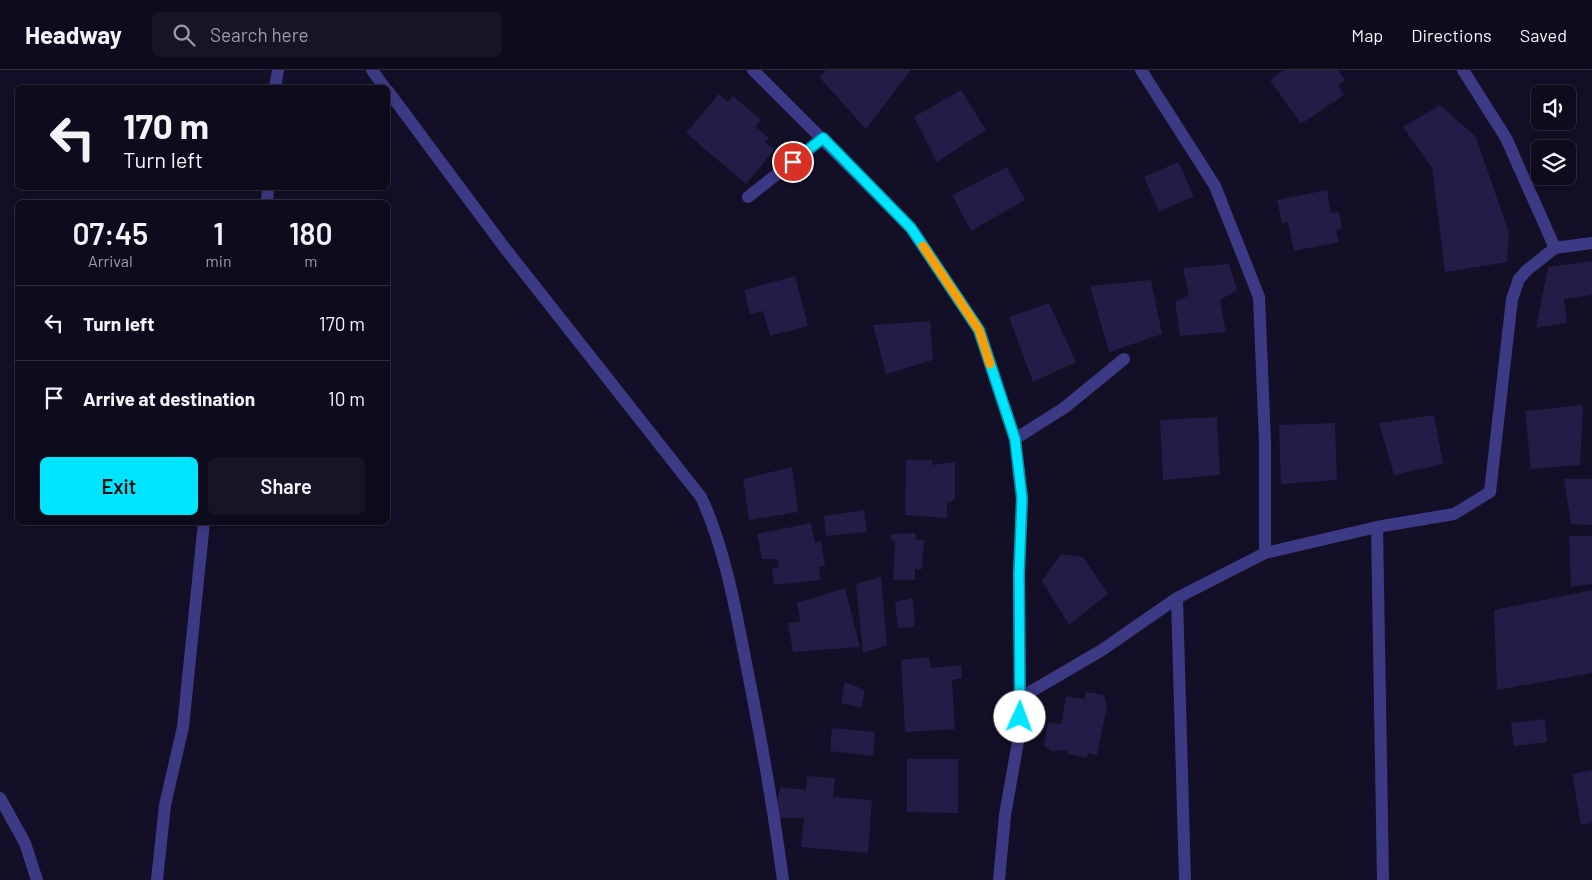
<!DOCTYPE html>
<html lang="en">
<head>
<meta charset="utf-8">
<style>
  :root { --surface:#0e0b1c; --page:#171425; --text:#f1f3f6; --muted:#9b9ba3; --line:#2e2b3b; --accent:#00e5ff }
  body { margin:0; font-family:Barlow,sans-serif; background:var(--page); color:var(--text); height:100vh; display:flex; flex-direction:column; font-size:19px; white-space:nowrap }
  * { box-sizing:border-box; margin:0 }
  p { font-size:16px; color:var(--muted) }
  .icon { flex:none; width:28px; height:28px; fill:none; stroke:currentColor; stroke-width:2; stroke-linecap:round; stroke-linejoin:round }
  .map { position:relative; flex:1; overflow:hidden }
  .side { position:absolute; left:15px; top:130px; width:375px; height:325px; display:flex; flex-direction:column; background:var(--surface); border-radius:8px; box-shadow:0 2px 8px #0003,0 0 0 1px var(--line) }
  .side>* { flex:none }
  .top-card { position:absolute; left:15px; top:15px; width:375px; height:105px; border-radius:8px; box-shadow:0 2px 8px #0003,0 0 0 1px var(--line); background:#0e0b1c; color:var(--text); overflow:hidden }
  .fabs { position:absolute; left:1531px; top:15px; display:grid; gap:10px }
  .fabs a { display:grid; place-items:center; width:45px; height:45px; border-radius:8px; background:var(--surface); box-shadow:0 2px 8px #0003,0 0 0 1px var(--line); font-size:25px }
  .pin { position:absolute; display:grid; place-items:center; width:42px; height:42px; color:#fff; margin:-21px; border:2px solid #fff; border-radius:50%; box-shadow:0 1px 5px #0007 }
  .me { position:absolute; width:55px; margin:-28px; rotate:2deg; stroke-linejoin:round; filter:drop-shadow(0 0 4px #0008) }
  .turn { display:flex; align-items:center; gap:18px; height:105px; padding:0 25px; font-size:22px }
  .turn .icon { width:65px; height:65px; stroke-width:2.5 }
  .turn b { display:block; font-size:35px; line-height:42px }
  .eta { display:flex; justify-content:space-evenly; align-items:center; height:85px; text-align:center }
  .eta b { font-size:30px; font-weight:600; line-height:35px }
  .primary-button { display:flex; gap:10px; margin-top:auto; padding:10px 25px }
  .primary-button a { flex:1; height:58px; border-radius:8px; background:var(--accent); color:#111; font-size:20px; font-weight:600; line-height:58px; text-align:center }
  .primary-button a+a { background:var(--page); color:var(--text) }
  ul { padding:0; list-style:none }
  li { display:flex; align-items:center; gap:15px; height:75px; padding:0 25px; border-top:1px solid var(--line) }
  li div { flex:1 }
  li b { display:block; font-size:19px }
  li em { font-style:normal }
  header { display:flex; align-items:center; gap:30px; box-sizing:border-box; height:70px; padding:0 25px; background:var(--surface); border-bottom:1px solid var(--line) }
  header strong { font-size:24px }
  nav { display:flex; gap:28px; margin-inline-start:auto; font-size:18px }
  .search { width:350px; height:45px; background:var(--page); display:flex; align-items:center; gap:12px; box-sizing:border-box; padding:0 18px; border-radius:8px; color:var(--muted); font-size:19px }
  .map>svg:first-child { display:block }
  .building { fill:#241b47 }
  .lines { fill:none; stroke-linecap:round; stroke-linejoin:round }
  .lane { stroke:#3d3a85; stroke-width:12 }
  .street { stroke:#3d3a85; stroke-width:12 }
  .route-casing { stroke:#0095a6; stroke-width:12 }
  .route { stroke:#00e5ff; stroke-width:9 }
  .slow { stroke:#f59e0b; stroke-width:9 }
</style>
</head>
<body>
<header>
<strong>Headway</strong>
<div class="search"><svg class="icon" aria-label="search" viewBox="0 0 24 24"><circle cx="10" cy="10" r="6"/><path d="M15 15l6 6"/></svg>Search here</div>
<nav><a>Map</a><a>Directions</a><a>Saved</a></nav>
</header>
<div class="map">
<svg width="1592" height="810" viewBox="0 0 1592 810">
  <rect width="100%" height="100%" fill="#130f26"/>
  <path class="building" d="M826,0H909L910,1L866,59L819,7Z
    M1284,0H1338L1345,10L1338,15L1344,25L1301,54L1270,10Z
    M961,20L986,60L937,92L914,47Z
    M719,24L728,32L733,26L761,50L755,56L769,68L765,72L774,80L746,114L686,63Z
    M1440,35L1476,67L1509,163L1507,192L1445,202L1432,98L1403,57Z
    M1178,92L1194,126L1159,142L1144,107Z
    M1007,97L1025,130L971,161L952,125Z
    M1327,120L1331,143L1339,142L1342,159L1336,160L1339,172L1294,181L1288,152L1282,153L1277,130Z
    M1592,191V225L1564,229L1567,253L1536,258L1548,197Z
    M1229,194L1237,220L1220,230L1226,262L1180,266L1175,232L1189,225L1183,198Z
    M795,206L808,256L770,266L763,241L750,244L744,220Z
    M1151,210L1162,264L1109,282L1090,216Z
    M1049,233L1076,292L1033,312L1009,247Z
    M930,251L933,290L886,304L873,255Z
    M1583,335L1580,395L1531,399L1525,341Z
    M1434,345L1443,394L1394,405L1379,353Z
    M1217,347L1220,405L1163,410L1160,350Z
    M1335,353L1337,410L1281,414L1279,355Z
    M906,390H932V395L955,392V430L947,433V448L905,445Z
    M792,397L798,442L749,450L743,409Z
    M1564,409H1592V455L1571,454Z
    M864,440L867,462L826,466L824,446Z
    M811,453L815,473L821,471L825,495L819,497L820,510L774,515L772,499L779,497L777,489H762L757,464Z
    M915,463L916,470H924L922,499H915V510H893L895,472L890,469L891,464Z
    M1569,466H1592V514L1571,517Z
    M1061,484L1083,487L1108,524L1069,555L1042,511Z
    M881,507L887,575L863,583L856,514Z
    M845,518L860,577L793,582L788,553L800,552L797,533Z
    M1592,520V603L1497,620L1494,540Z
    M913,528L915,557L898,558L895,532Z
    M929,587L931,598L961,595L962,608L952,610L955,659L905,662L901,590Z
    M845,612L865,620L861,638L841,633Z
    M1086,622L1104,625L1107,636L1097,685L1088,683L1087,688L1068,684L1067,680L1051,681L1044,675L1048,652L1061,654L1066,626L1084,629Z
    M1545,649L1547,672L1514,676L1511,653Z
    M832,658L875,662L873,686L830,681Z
    M907,689H958V743L907,742Z
    M1592,700V753L1581,755L1572,704Z
    M807,706L835,708L833,727L872,730L868,783L801,777L804,748H775L780,717L806,720Z"/>
  <g class="lines">
    <path class="lane" d="M748,127L823,68
      M1015,369L1064,338L1124,289"/>
    <path class="street" d="M372,0L385,18
      M753,0L911,158L979,260L1015,369L1022,428L1019,504L1020,628
      M1141,0L1215,116L1259,227L1265,372V483
      M1463,0L1506,68L1555,178
      M275,18L278,0
      M388,21L504,177L701,427C724,476 735,536 745,588C760,662 773,736 783,810
      M267,132L268,118
      M1377,457L1383,810
      M1177,528L1185,810
      M0,728L25,773L37,810
      M157,810L165,735L183,657L204,452
      M999,810L1005,745L1019,666L1020,628L1102,580L1177,528L1265,483L1377,457L1454,444L1490,422L1512,229L1519,209L1527,200L1555,178L1592,173"/>
  </g>
  <g class="lines">
    <g class="route-casing">
      <path id="route" d="M793,92L823,68L911,158L979,260L1015,369L1022,428L1019,504L1020,647"/>
    </g>
    <use href="#route" class="route"/>
    <path class="slow" d="M923,176L979,260L990,294"/>
  </g>
</svg>
<div class="fabs">
<a><svg class="icon" aria-label="sound" viewBox="0 0 24 24"><path d="M4 9h4l5-4v14l-5-4H4zM17 9q2 3 0 6"/></svg></a>
<a><svg class="icon" aria-label="layers" viewBox="0 0 24 24"><path d="M12 4l9 5-9 5-9-5zM3 14l9 5 9-5"/></svg></a>
</div>
<div class="pin" style="left:793px;top:92px;background:#d93025"><svg class="icon" aria-label="arrive" viewBox="0 0 24 24"><path d="M6 21V4h12l-3 4 3 4H6"/></svg></div>
<svg class="me" style="left:1020px;top:647px" viewBox="-20 -20 40 40"><circle r="19" fill="#fff"/><path d="M0-13L10 11 0 6-10 11z" fill="#00e5ff"/></svg>
<div class="top-card">
<div class="turn"><svg class="icon" aria-label="left" viewBox="0 0 24 24"><path d="M17 20v-9H6M10 6l-5 5 5 5"/></svg><div><b>170 m</b>Turn left</div></div>
</div>
<section class="side">
<div class="eta">
<div><b>07:45</b><p>Arrival</p></div>
<div><b>1</b><p>min</p></div>
<div><b>180</b><p>m</p></div>
</div>
<ul>
<li><svg class="icon" aria-label="left" viewBox="0 0 24 24"><path d="M17 20v-9H6M10 6l-5 5 5 5"/></svg><div><b>Turn left</b></div><em>170 m</em></li>
<li><svg class="icon" aria-label="arrive" viewBox="0 0 24 24"><path d="M6 21V4h12l-3 4 3 4H6"/></svg><div><b>Arrive at destination</b></div><em>10 m</em></li>
</ul>
<div class="primary-button"><a>Exit</a><a>Share</a></div>
</section>
</div>
</body>
</html>
